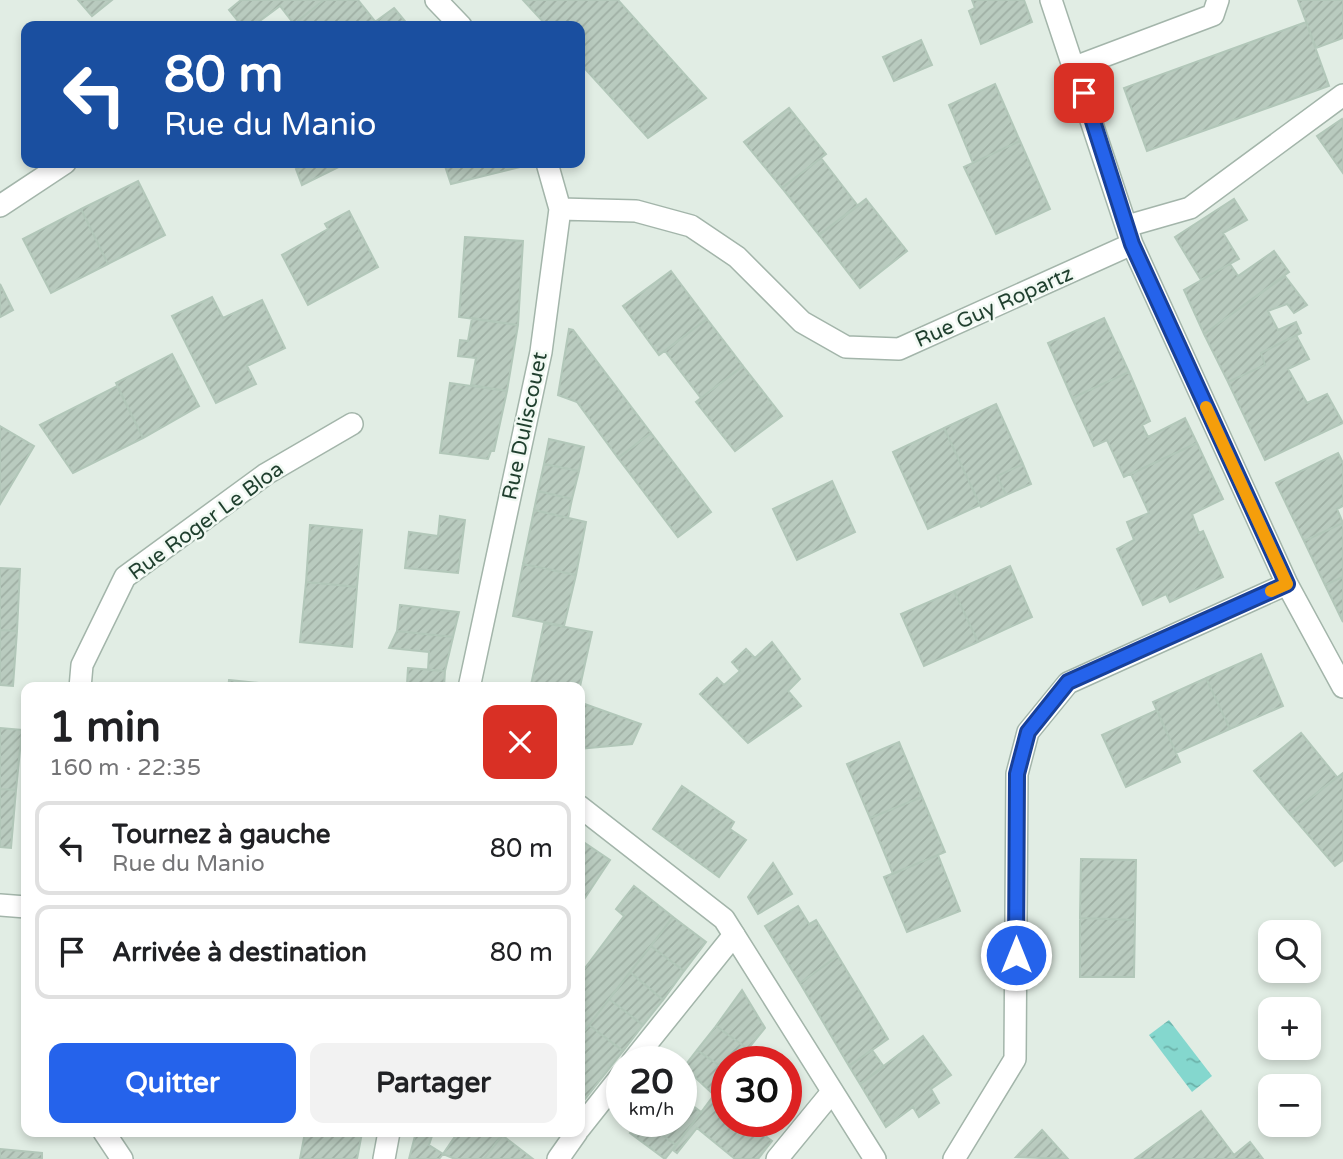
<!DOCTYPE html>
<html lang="fr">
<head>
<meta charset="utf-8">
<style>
  :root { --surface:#fff; --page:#f2f2f2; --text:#202124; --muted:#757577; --line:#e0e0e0; --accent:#2563eb }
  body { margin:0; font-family:"Varela Round",sans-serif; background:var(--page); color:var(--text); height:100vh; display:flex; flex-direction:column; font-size:26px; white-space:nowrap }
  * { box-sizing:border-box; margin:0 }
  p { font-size:23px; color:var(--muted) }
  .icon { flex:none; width:38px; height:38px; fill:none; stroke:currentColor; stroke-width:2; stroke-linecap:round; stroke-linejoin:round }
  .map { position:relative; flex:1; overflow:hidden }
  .sheet { position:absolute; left:21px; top:682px; width:564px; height:455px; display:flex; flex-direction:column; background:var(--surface); border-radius:14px; box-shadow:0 4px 10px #0003 }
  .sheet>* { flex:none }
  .banner { position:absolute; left:21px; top:21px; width:564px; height:147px; border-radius:14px; box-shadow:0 4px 10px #0003; background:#1a4fa0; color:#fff; overflow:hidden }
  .tools { position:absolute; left:1258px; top:920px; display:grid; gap:14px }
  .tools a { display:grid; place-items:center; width:63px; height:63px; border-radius:14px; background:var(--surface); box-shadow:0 4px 10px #0003; font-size:35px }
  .speed { position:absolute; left:606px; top:1046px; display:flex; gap:14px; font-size:35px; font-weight:700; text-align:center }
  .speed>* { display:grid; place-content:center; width:91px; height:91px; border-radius:50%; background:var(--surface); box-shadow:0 4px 10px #0003; line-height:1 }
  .speed small { font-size:18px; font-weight:400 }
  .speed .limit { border:10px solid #d22; background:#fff; color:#111 }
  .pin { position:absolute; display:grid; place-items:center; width:60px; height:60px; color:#fff; margin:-30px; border-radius:14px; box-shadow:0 4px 10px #0006 }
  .me { position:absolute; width:77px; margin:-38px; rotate:0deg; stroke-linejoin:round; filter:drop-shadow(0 0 5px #0008) }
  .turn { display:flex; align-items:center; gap:24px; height:147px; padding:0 28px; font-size:32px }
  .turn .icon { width:91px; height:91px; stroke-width:2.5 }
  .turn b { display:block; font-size:49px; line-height:60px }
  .round { display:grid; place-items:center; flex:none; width:74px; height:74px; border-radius:14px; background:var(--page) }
  .headline { display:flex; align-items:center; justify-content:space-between; height:119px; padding:0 28px }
  h1 { font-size:42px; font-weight:700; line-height:52px }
  .primary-button { display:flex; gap:14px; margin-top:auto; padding:14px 28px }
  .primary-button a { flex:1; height:80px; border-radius:14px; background:var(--accent); color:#fff; font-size:28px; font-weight:700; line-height:80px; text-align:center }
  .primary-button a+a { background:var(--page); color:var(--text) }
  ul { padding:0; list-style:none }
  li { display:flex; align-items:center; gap:21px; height:94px; margin:0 14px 10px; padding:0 14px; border:4px solid var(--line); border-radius:14px }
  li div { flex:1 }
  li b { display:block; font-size:26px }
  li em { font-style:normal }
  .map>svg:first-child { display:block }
  .water { fill:url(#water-ripples) }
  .building { fill:url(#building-hatch); stroke:#b2c7b9; stroke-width:2 }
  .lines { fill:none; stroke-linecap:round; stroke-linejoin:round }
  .lane-casing { stroke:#a3b5aa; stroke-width:24 }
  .street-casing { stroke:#a3b5aa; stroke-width:24 }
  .lane { stroke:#fff; stroke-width:21 }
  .street { stroke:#fff; stroke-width:21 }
  .route-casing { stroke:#184099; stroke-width:18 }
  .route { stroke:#2563eb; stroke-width:12 }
  .slow { stroke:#f59e0b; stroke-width:12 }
  .labels { text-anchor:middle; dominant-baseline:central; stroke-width:5; stroke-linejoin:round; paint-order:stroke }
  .street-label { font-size:21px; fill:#1f3f2e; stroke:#f1f9f3 }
</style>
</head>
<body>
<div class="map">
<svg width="1343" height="1159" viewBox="0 0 1343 1159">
  <defs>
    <pattern id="water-ripples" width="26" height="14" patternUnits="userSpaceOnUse" patternTransform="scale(1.75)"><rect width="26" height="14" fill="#84d7ce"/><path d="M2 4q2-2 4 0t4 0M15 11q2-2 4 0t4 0" fill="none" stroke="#6bb0a8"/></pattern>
    <pattern id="building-hatch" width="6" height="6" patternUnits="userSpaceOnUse" patternTransform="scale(1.75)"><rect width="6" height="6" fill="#b9cbbf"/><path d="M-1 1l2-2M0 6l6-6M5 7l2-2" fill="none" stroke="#9fafa4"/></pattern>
  </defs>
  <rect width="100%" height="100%" fill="#e1ede4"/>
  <path class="water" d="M1169,1020L1212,1076L1192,1092L1149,1035Z"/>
  <path class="building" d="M78,0H112L92,16Z
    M241,0H324L294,24L280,6L253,26H242L229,10Z
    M324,0H358L378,25L296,26L294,24Z
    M523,0H618L706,98L648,138L579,62V26H547Z
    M972,0H1024L1032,22L981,44L969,11L975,8Z
    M1298,0H1343V38L1316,48Z
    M394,8L409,26H376L375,22Z
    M1306,22L1329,86L1147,151L1124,88Z
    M921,40L932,65L894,81L883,57Z
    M995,84L1020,141L973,163L949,105Z
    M789,108L826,154L782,188L744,142Z
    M1342,119L1343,121V173L1317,136Z
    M1020,141L1050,209L996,234L964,167Z
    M821,158L858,206L819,235L782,188Z
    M308,163H345V164L302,185L296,169Z
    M444,163H523L524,166L451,184Z
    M138,181L165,235L108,264L81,209Z
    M866,199L907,251L860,288L819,235Z
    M1234,199L1247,220L1223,233L1239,259L1201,280L1175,237Z
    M81,209L108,264L51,293L23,239Z
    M349,211L378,267L308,305L282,255L328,229L325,224Z
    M465,237L523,241L518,325L459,317Z
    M1274,251L1289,272L1204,334L1184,290L1230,264L1238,276Z
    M671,271L707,319L659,355L623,306Z
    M1285,276L1307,305L1294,313L1287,304L1268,311L1278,330L1296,322L1301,333L1261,353L1265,365L1228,382L1204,334Z
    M0,284L13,310L0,317Z
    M212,297L223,318L262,300L285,348L247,366L256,384L216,403L172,316Z
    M472,318L518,325L507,391L471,385L476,358L458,356L460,340L468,341Z
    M1104,318L1129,372L1072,398L1048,343Z
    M707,319L743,366L701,398L665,351Z
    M569,329L573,330L651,433L618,458L577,402L558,395Z
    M1296,335L1309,359L1288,369L1307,403L1327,394L1343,423L1265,460L1228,382L1265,365L1261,353Z
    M172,354L199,406L143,438L116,383Z
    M743,366L782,416L735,451L696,402Z
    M1129,372L1150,421L1142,425L1148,437L1185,418L1197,443L1124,477L1107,440L1094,446L1072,398Z
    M450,383L507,391L494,451H491L488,459L440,453Z
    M117,386L143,438L73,473L40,425Z
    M996,404L1023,464L997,476L1006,495L981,507L944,428Z
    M0,426L34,446L0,504Z
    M944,428L980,505L928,529L893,452Z
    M651,433L711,512L678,537L618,458Z
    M549,439L584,447L579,471L544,464Z
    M1197,443L1223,499L1192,514L1199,533L1203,531L1223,577L1170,602L1166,594L1143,605L1117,549L1134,540L1127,522L1149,513L1131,474Z
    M1338,453L1343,463V506L1337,509L1343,523L1304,541L1276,483Z
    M544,464L579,471L572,499L538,491Z
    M1023,464L1031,484L1006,495L997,476Z
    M832,481L855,532L797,560L773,509Z
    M538,491L572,499L568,518L534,510Z
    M534,510L586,522L576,575L523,564Z
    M440,516L465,520L458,573L405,568L409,532L438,536Z
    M1343,523V577L1325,585L1304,541Z
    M310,525L362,530L357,587L306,582Z
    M523,564L576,575L564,626L513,616Z
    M1010,566L1032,617L978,642L954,591Z
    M0,568L20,569L17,631L0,630Z
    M1343,577V622L1325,585Z
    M306,582L357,587L352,647L300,642Z
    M954,591L978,642L924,666L901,614Z
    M400,605L459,612L453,637L397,631Z
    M544,623L592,632L579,691V688H498L531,685Z
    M0,630L17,631L13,686L0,685Z
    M397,631L453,637L445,671L428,670L429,652L389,648Z
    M772,642L800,679L788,691L801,706L748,743L700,694L717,678L724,685L740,671L732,662L746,649L755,658Z
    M1261,654L1283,706L1230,729L1206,678Z
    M408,668L445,671L444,688H414L407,684Z
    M1206,678L1230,729L1176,753L1153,702Z
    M229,680L278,685V688H228Z
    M579,702L641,724L632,744L579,749Z
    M1157,710L1180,762L1126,787L1102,735Z
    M0,728L22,730L16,790L0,789Z
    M1301,733L1337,777L1290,814L1254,771Z
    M899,742L922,797L870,818L847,764Z
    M1343,773V860L1335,866L1290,814Z
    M682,786L734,822L730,829L746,840L719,877L653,829Z
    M0,789L16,790L11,848L0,847Z
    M922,797L945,852L893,874L870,818Z
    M579,839L610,860L579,907Z
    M938,855L960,911L907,932L884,877Z
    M1081,859L1136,860L1135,920L1080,918Z
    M773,863L792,894L758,914L748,897Z
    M634,886L673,917L579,1038V976L624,916L616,909Z
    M798,906L809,924L816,920L838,956L800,983L765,926Z
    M673,917L706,942L684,971L651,946Z
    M1080,918L1135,920L1134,977H1080Z
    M651,946L684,971L663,1000L630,972Z
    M838,956L888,1039L849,1066L800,983Z
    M630,972L663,1000L643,1025L609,999Z
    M742,990L765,1028L748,1049L716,1026Z
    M609,999L643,1025L623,1051L589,1025Z
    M589,1025L623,1051L585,1099L579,1094V1038Z
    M716,1026L748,1049L739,1062H726V1070L697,1050Z
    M923,1036L951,1075L931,1089L939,1103L919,1117L913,1107L886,1127L860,1084Z
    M697,1050L726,1070V1079L714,1095L684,1067Z
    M872,1050L884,1067L860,1084L849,1066Z
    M714,1095L726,1105V1122H747L772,1141L758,1159H735L697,1128L677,1153L673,1150Z
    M681,1097L701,1112L676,1145L644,1122H681Z
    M1201,1111L1234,1155L1250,1142L1263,1159H1135Z
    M638,1122H644L676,1145L665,1159L630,1133Z
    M1042,1130L1068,1159L1016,1157Z
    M305,1132L362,1133L357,1159H300Z
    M416,1132L433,1133L429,1145L443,1154L439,1159H409Z
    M458,1132H505L484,1159H455L443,1154Z
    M502,1135L533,1159H484Z
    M0,1149L42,1153V1159H0Z"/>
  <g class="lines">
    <g class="lane-casing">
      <path id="lane" d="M1075,67L1213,15L1218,0
        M1127,226L1190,208L1343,95
        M632,1062L734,935
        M579,1129L621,1076
        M558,1159L577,1132
        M777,1159L832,1092"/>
    </g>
    <g class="street-casing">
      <path id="street" d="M436,0L461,26
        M1051,0L1132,244L1287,584L1343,687
        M0,206L65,163
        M560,209L636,211L691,226L737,257L802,322L846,347L899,349L1132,244
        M80,688L82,665L125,577L266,474L352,424
        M469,688L541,352L560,209L547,163
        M579,806L724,919L875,1159
        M0,905L26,907
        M104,1132L122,1159
        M384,1159L389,1132
        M954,1159L1015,1059L1017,774L1028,732L1068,683L1287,584"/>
    </g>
    <use href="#lane" class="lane"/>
    <use href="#street" class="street"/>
  </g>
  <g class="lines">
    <g class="route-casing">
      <path id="route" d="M1016,955L1017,774L1028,732L1068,682L1287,584L1132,244L1084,93"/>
    </g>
    <use href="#route" class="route"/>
    <path class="slow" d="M1206,407L1287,584L1271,591"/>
  </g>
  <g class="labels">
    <g class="street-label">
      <text transform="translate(994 307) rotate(-24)">Rue Guy Ropartz</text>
      <text transform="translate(525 426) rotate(-78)">Rue Duliscouet</text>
      <text transform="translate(206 521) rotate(-36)">Rue Roger Le Bloa</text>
    </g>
  </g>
</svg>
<div class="tools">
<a><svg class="icon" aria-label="search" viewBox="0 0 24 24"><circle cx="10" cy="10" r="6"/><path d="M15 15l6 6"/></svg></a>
<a>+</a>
<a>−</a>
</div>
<div class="speed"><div>20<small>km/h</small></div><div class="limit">30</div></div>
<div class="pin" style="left:1084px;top:93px;background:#d93025"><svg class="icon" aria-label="arrive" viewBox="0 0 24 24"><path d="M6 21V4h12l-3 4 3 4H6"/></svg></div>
<svg class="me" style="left:1016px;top:955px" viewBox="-20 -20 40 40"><circle r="17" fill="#2563eb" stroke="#fff" stroke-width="3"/><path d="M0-11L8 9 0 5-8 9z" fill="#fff"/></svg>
<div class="banner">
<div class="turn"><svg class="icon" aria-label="left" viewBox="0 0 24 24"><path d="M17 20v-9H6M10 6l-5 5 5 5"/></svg><div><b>80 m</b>Rue du Manio</div></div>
</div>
<section class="sheet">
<div class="headline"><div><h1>1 min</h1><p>160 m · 22:35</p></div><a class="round" style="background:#d93025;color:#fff"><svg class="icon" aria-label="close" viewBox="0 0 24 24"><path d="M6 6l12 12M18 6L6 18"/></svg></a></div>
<ul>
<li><svg class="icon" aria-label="left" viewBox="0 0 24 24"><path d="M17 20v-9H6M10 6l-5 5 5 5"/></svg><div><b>Tournez à gauche</b><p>Rue du Manio</p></div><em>80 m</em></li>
<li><svg class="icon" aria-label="arrive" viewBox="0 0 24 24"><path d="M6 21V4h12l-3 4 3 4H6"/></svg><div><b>Arrivée à destination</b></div><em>80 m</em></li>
</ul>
<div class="primary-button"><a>Quitter</a><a>Partager</a></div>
</section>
</div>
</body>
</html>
